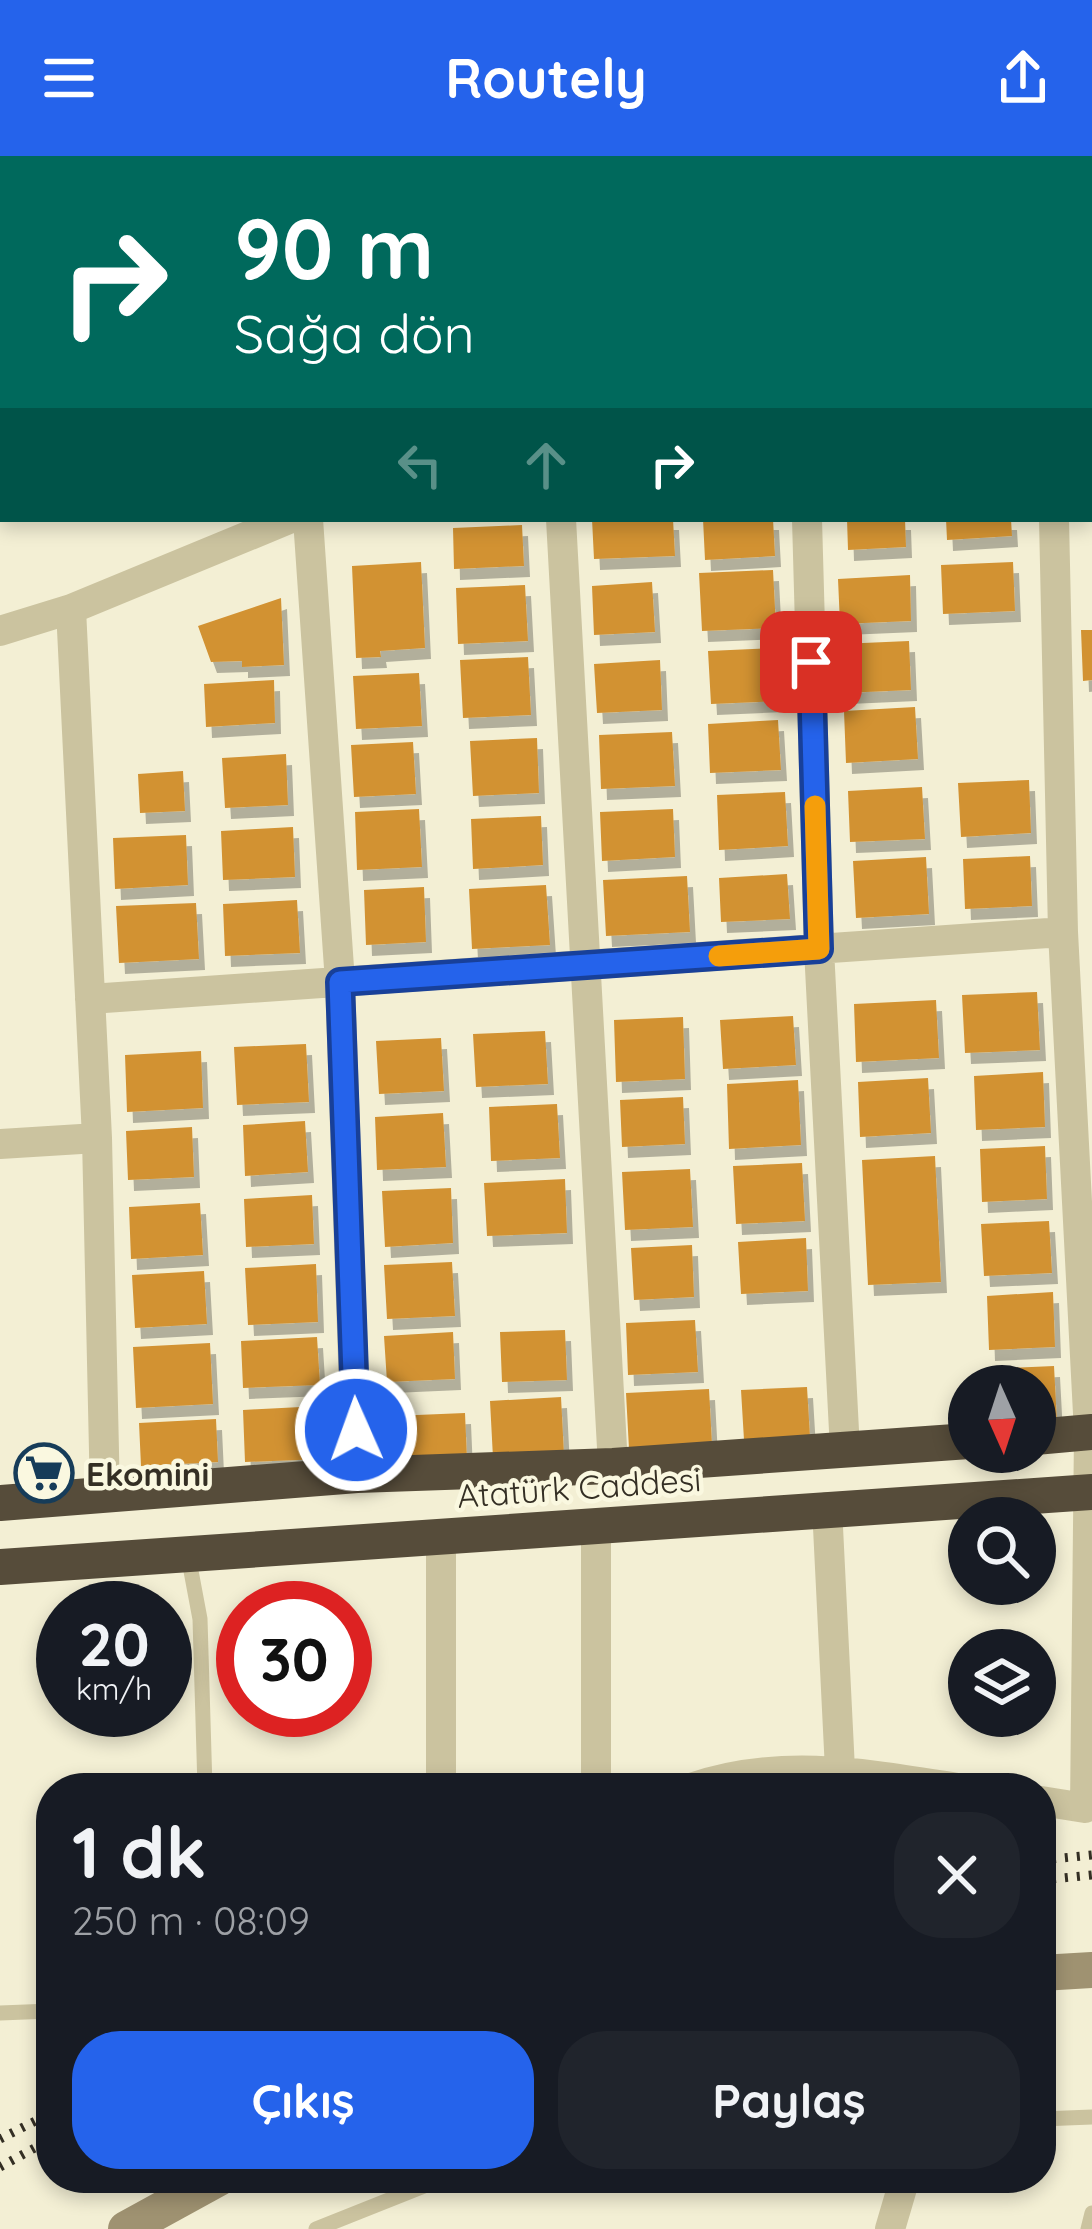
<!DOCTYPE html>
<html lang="tr">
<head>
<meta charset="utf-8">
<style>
  :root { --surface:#171b24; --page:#20242c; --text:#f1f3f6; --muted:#9ea1a6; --accent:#2563eb }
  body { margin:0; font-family:Quicksand,sans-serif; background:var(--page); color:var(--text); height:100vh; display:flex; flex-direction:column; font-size:45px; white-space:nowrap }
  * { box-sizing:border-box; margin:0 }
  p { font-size:39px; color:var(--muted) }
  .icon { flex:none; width:66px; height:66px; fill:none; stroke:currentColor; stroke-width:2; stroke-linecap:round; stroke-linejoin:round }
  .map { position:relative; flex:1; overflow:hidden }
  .side { position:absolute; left:36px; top:1617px; width:1020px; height:420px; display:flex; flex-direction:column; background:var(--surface); border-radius:48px; box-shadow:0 6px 18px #0003 }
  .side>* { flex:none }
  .top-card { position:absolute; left:0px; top:0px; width:1092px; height:366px; box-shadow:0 6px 18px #0003; background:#00695c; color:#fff; overflow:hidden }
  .needle { width:78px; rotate:177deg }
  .controls { position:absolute; left:948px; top:1209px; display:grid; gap:24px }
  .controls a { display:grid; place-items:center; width:108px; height:108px; border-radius:50%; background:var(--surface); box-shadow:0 6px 18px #0003; font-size:60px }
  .speed { position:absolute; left:36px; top:1425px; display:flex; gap:24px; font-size:60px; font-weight:700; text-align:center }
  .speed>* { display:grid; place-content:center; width:156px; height:156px; border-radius:50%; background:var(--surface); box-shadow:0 6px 18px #0003; line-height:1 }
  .speed small { font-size:30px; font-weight:400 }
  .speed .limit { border:18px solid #d22; background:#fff; color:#111 }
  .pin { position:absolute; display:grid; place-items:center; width:102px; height:102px; color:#fff; margin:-51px; border-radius:24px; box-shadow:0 6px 18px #0006 }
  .me { position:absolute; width:132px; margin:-66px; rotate:358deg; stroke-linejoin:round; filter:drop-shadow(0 0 9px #0008) }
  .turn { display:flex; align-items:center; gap:42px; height:252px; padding:0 36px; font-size:54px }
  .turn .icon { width:156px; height:156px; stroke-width:2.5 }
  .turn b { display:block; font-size:84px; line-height:102px }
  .lanes { display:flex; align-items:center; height:114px; padding:0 36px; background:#0003; justify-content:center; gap:60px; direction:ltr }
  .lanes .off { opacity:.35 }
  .round { display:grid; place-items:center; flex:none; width:126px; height:126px; border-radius:48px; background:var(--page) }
  .head { display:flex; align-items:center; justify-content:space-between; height:204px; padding:0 36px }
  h1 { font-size:72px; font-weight:700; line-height:90px }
  .button { display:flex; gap:24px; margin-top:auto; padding:24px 36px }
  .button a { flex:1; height:138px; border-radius:48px; background:var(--accent); color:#fff; font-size:48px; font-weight:700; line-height:138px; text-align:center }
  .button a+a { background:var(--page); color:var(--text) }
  header { display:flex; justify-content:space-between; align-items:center; height:156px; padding:0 36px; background:var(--accent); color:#fff; font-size:54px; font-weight:700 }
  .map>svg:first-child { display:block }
  .building { fill:#d29233; filter:url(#shadow) }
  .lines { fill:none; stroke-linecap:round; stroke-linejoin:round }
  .lane { stroke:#cbc39f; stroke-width:15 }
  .street { stroke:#cbc39f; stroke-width:30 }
  .secondary { stroke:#9f9271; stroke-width:36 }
  .highway { stroke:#564c3a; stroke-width:36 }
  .rail { stroke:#342f24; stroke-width:9; stroke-dasharray:3 9; stroke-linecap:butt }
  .route-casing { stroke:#184099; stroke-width:30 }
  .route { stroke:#2563eb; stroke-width:21 }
  .slow { stroke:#f59e0b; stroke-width:21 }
  .labels { text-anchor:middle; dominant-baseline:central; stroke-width:9; stroke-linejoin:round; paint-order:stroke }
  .poi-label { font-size:33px; font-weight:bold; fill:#342f24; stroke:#faf8e0; text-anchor:start }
  .street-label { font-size:33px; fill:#342f24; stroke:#faf8e0 }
</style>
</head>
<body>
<header><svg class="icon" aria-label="menu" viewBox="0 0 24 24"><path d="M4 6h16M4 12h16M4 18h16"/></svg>Routely<svg class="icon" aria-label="share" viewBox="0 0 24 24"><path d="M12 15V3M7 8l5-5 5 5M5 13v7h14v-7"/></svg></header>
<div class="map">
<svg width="1092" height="2073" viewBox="0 0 1092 2073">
  <defs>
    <filter id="shadow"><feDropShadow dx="6" dy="11" stdDeviation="0" flood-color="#0004"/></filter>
  </defs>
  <rect width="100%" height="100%" fill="#f3efd4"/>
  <path class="building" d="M592,363H673L675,400L594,403Z
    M703,363H773L775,400L705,404Z
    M847,363H905L906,391L848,394Z
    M946,363H1011L1012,380L947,384Z
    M522,369L524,410L454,413L453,372Z
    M421,406L425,492L380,495L381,501L356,502L352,410Z
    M1013,406L1015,455L943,458L941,409Z
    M773,414L776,472L702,475L699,417Z
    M910,419L911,465L840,468L838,423Z
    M652,426L655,476L594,479L592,430Z
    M525,429L528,485L458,488L456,432Z
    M281,442L284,509L242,511V505L211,506L198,470Z
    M1081,474H1092V524L1083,525Z
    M909,485L911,534L843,537L840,488Z
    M778,492L780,545L711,548L708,495Z
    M528,501L531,559L463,562L460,504Z
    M660,504L662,554L597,557L594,508Z
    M419,517L422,570L356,573L353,520Z
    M274,524L275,567L206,571L204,528Z
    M915,551L918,603L846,607L844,555Z
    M778,564L781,614L710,617L708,568Z
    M672,576L675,630L601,633L599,579Z
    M537,582L539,637L473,640L470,585Z
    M413,586L416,638L354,641L351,589Z
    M286,598L288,649L225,652L222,602Z
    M183,615L185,655L140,657L138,618Z
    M1029,624L1031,677L961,681L958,627Z
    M922,631L925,683L850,686L848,635Z
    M785,636L788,690L719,694L717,639Z
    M419,653L422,711L357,714L355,656Z
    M673,653L675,701L602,705L600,656Z
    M541,660L543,709L473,713L471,663Z
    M293,671L295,721L223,724L221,675Z
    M186,679L188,729L115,733L113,682Z
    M1030,700L1032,750L965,753L963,703Z
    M926,701L929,758L856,762L853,705Z
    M787,718L790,763L721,766L719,722Z
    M687,720L690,776L606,780L603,724Z
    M546,729L550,789L472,793L469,733Z
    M424,731L426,786L366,789L364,734Z
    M297,744L300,797L225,800L223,748Z
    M196,747L199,803L119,807L116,750Z
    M1037,836L1040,894L965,897L962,839Z
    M936,844L939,902L856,906L854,848Z
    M793,860L796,909L723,913L720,864Z
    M683,861L685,923L616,926L614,864Z
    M545,875L548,928L476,931L473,878Z
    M441,882L444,935L379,938L376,885Z
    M306,888L309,946L237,949L234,891Z
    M201,895L203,952L127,956L125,899Z
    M1043,916L1045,971L976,974L974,920Z
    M928,922L931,977L860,981L858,926Z
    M798,924L801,989L729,993L727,928Z
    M683,941L685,988L622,991L620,944Z
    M557,948L560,1002L491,1005L489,951Z
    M443,957L446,1011L377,1014L375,961Z
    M305,965L308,1016L245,1020L243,969Z
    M192,971L194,1021L128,1024L126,975Z
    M1045,990L1047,1043L982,1046L980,993Z
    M935,1000L941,1126L868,1129L862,1004Z
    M802,1007L805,1065L736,1068L733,1010Z
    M690,1013L693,1071L625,1074L622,1016Z
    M565,1023L567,1077L487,1080L484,1027Z
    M451,1032L453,1087L385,1091L382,1035Z
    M312,1039L314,1088L246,1091L244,1043Z
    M200,1047L203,1099L131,1103L129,1051Z
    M1049,1065L1052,1117L984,1120L981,1068Z
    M806,1082L808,1135L741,1138L738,1086Z
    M692,1089L694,1141L634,1144L631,1092Z
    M452,1106L455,1160L387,1163L384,1109Z
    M316,1108L318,1166L248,1169L245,1112Z
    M204,1115L207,1168L135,1172L132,1119Z
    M1053,1136L1055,1191L989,1194L987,1140Z
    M695,1164L698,1216L628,1219L626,1167Z
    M565,1174L567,1224L502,1226L500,1176Z
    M453,1176L455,1223L387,1226L384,1180Z
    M317,1181L320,1229L243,1232L241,1185Z
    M210,1187L213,1248L136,1252L133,1191Z
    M1054,1210L1057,1267L1035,1269V1230H987L986,1213Z
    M807,1231L810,1281L744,1284L741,1234Z
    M709,1233L712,1289L629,1293L626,1237Z
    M561,1241L564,1299L493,1302L490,1245Z
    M321,1250L323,1303L245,1306L243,1254Z
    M465,1257L467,1304L395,1307L393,1260Z
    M216,1263L218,1306L141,1310L139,1267Z"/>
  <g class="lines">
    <path class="lane" d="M188,1399L200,1463L205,1632
      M0,1857L51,1855
      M1041,1963L1092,1961
      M316,2073L444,2022
      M1088,2073L1092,2057"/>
    <path class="street" d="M180,0L182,3
      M777,0L778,3
      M1070,0L1072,3
      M304,3L310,0
      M1089,38L1092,44
      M0,110L3,109
      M1089,111L1092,110
      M308,363L340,826L357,1319
      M561,363L613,1310
      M807,363L819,793L845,1294
      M71,453L97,982L105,1340
      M0,475L71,453L289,363
      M90,843L1063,776
      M0,988L97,982
      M827,1351L840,1614
      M596,1370V1632
      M441,1380V1632
      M691,1632C780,1601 868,1618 958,1632
      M1041,1645L1085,1652L1089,1277L1063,776L1054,363
      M890,2073L905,2022"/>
    <path class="secondary" d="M1041,1817L1092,1814
      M126,2073L219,2022"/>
    <path class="highway" d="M1035,1281L1092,1276
      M0,1347L357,1319L613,1310L969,1285
      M0,1411L1092,1336"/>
    <path class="rail" d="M1041,1704L1092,1699
      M1041,1724L1092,1719
      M0,1983L51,1957
      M0,2011L51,1983"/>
  </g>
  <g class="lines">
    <g class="route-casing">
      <path id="route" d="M356,1274L340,826L819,793L811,506"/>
    </g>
    <use href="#route" class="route"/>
    <path class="slow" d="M719,800L819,793L815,650"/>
  </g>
  <defs>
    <g id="supermarket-ring" transform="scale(3)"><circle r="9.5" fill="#faf8e0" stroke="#163c59" stroke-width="1.5"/><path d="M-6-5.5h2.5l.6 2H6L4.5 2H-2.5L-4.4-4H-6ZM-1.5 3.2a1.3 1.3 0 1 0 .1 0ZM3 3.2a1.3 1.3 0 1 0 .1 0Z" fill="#163c59"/></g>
  </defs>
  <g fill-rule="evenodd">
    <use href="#supermarket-ring" x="44" y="1317"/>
  </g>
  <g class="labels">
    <g class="poi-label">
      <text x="86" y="1317">Ekomini</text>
    </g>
    <g class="street-label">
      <text transform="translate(579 1331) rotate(-4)">Atatürk Caddesi</text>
    </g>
  </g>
</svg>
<div class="controls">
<a><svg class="needle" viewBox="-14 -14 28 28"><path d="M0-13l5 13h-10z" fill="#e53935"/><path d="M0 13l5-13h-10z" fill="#9ea1a6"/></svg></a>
<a><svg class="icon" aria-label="search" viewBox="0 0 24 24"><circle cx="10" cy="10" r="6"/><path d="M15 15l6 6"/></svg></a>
<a><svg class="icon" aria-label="layers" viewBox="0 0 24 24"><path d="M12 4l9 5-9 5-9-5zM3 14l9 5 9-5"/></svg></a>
</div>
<div class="speed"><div>20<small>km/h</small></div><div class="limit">30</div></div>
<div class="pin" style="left:811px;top:506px;background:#d93025"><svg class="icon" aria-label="arrive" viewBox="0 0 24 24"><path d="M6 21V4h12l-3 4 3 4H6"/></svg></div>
<svg class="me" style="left:356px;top:1274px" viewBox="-20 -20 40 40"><circle r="17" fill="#2563eb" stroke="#fff" stroke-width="3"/><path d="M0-11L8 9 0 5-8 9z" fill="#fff"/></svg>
<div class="top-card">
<div class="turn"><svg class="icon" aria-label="right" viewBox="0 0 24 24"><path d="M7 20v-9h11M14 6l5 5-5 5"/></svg><div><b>90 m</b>Sağa dön</div></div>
<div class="lanes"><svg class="icon off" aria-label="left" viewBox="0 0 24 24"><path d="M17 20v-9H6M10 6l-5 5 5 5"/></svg><svg class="icon off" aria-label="ahead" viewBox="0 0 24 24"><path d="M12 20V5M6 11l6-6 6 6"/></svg><svg class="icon" aria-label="right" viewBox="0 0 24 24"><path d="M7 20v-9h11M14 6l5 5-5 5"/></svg></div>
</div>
<section class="side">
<div class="head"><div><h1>1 dk</h1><p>250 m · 08:09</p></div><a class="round"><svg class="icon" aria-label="close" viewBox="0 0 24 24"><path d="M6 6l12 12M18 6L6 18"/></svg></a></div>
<div class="button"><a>Çıkış</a><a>Paylaş</a></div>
</section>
</div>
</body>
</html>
